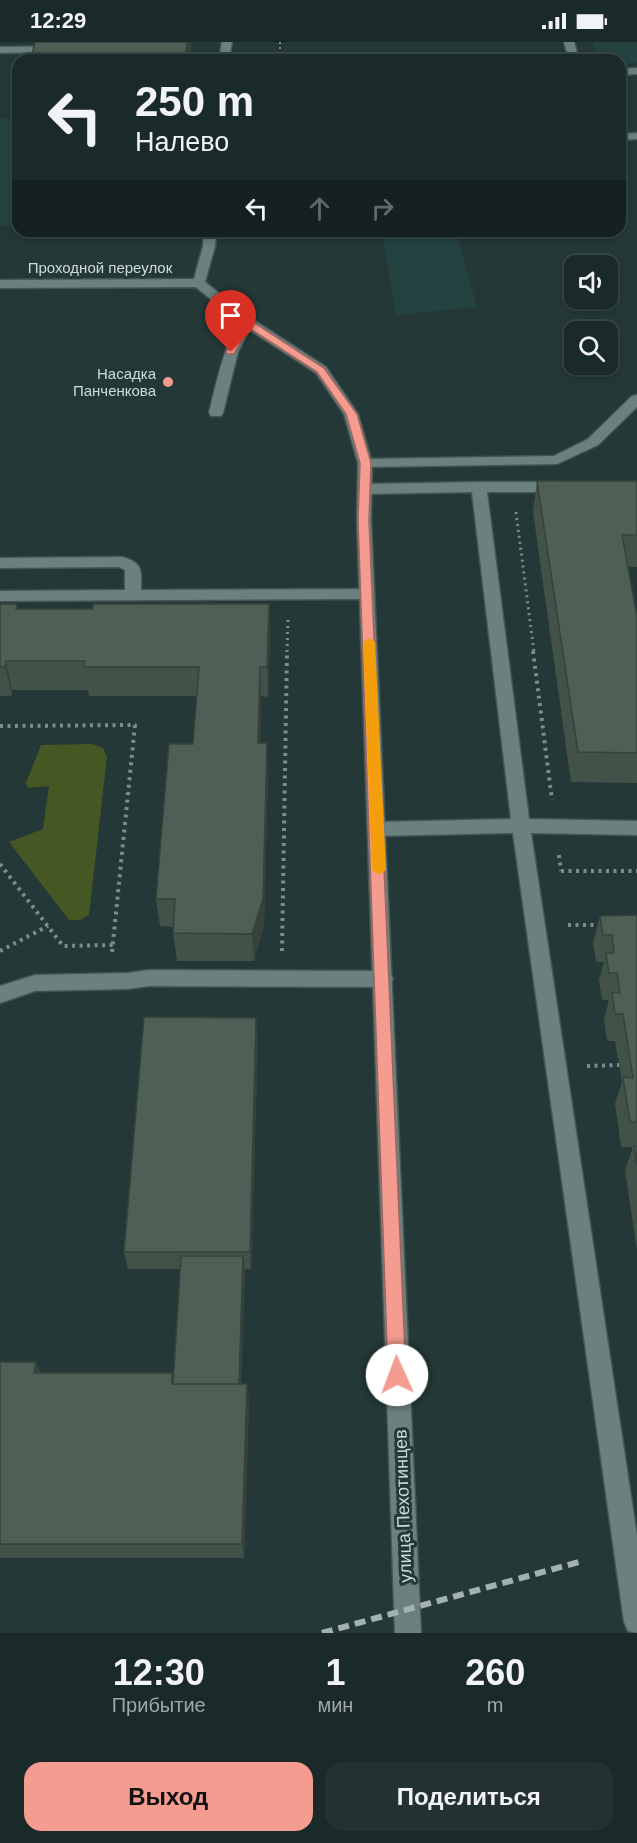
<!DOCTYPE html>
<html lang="ru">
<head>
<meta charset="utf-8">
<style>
  :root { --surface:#1a2a29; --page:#233231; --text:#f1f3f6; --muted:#9fa7a8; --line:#384646; --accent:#f59c91 }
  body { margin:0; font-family:Helvetica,sans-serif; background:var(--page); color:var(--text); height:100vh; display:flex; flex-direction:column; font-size:22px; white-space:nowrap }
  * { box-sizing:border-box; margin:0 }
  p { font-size:20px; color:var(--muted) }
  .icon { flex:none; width:33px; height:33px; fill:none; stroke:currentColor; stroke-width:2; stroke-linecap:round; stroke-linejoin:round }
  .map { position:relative; height:1591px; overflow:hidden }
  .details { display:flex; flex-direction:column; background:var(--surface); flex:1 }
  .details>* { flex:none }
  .top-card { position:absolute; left:12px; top:12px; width:614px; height:183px; border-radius:18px; box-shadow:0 3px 9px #0003,0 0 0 2px var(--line); background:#1a2a29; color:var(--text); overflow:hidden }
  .tools { position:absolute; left:564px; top:213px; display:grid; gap:12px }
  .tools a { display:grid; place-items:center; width:54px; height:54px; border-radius:12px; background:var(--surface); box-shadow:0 3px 9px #0003,0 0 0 2px var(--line); font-size:30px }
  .pin { position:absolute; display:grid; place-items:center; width:51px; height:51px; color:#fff; margin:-62px -26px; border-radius:50% 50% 50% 0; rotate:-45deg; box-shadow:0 0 6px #0007 }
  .pin .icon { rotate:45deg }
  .me { position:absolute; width:66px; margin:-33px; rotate:358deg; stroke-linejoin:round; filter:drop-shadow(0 0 4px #0008) }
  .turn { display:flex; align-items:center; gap:21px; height:126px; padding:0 24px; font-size:27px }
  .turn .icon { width:78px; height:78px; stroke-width:2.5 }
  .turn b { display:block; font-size:42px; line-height:51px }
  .lanes { display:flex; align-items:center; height:57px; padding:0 24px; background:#0003; justify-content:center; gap:30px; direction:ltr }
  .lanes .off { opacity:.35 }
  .eta { display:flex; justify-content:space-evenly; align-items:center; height:102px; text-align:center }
  .eta b { font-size:36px; font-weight:700; line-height:42px }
  .action { display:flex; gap:12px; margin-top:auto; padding:12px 24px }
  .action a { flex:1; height:69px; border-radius:18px; background:var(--accent); color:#111; font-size:24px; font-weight:700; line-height:69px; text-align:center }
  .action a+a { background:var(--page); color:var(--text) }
  .status { display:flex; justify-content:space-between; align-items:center; height:42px; padding:0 30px; background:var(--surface); direction:ltr }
  .status svg { height:16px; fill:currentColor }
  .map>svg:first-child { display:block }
  .built { fill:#234240 }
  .green { fill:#455823 }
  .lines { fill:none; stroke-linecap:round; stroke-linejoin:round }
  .lane-casing { stroke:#425453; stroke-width:3 }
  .street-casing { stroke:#425453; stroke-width:3 }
  .path-far2 { stroke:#7d8d8c; stroke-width:2; stroke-dasharray:2 3; stroke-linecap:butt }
  .path-far1 { stroke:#7d8d8c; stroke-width:3; stroke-dasharray:2 4; stroke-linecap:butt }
  .path { stroke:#7d8d8c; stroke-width:4; stroke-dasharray:3 4.5; stroke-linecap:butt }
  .lane { fill:#6a817f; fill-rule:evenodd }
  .street { fill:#6a817f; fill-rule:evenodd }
  .rail { stroke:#a3b1b0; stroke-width:6; stroke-dasharray:11 6; stroke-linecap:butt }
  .wall { fill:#435249 }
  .shaded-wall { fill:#37423c }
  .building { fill:#4e5f55; stroke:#37423c; stroke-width:1.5 }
  .route { fill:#f59c91; stroke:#9f655e; stroke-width:1.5 }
  .slow { fill:#f59e0b }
  .poi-dot { fill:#f59c91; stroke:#233837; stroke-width:2 }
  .labels { text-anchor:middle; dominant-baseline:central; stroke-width:6; stroke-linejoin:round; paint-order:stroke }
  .far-street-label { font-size:15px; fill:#cfdbda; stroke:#233837 }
  .far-poi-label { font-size:15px; fill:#cfdbda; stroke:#233837; text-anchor:end }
  .street-label { font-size:18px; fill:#cfdbda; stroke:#233837 }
</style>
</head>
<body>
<div class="status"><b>12:29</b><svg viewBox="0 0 49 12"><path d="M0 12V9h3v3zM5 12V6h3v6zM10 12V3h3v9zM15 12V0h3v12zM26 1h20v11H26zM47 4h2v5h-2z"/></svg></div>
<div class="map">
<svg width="637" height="1591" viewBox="0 0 637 1591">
  <rect width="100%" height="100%" fill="#233837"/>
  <path class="built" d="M592,0H637V21H620V18H597Z
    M18,76V183H0V77Z
    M382,189H456L477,265L396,273Z"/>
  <path class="green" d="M92,702L103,706L107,715L89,873L80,878H69L9,800L43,787L49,744L28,746L26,741L41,703Z"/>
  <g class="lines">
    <g class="lane-casing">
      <path id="lane" d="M91,0H101L98,9L0,11V5L90,4Z
        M564,0H574L579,18H569Z
        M637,26V32L620,33V27Z
        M637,91V97L620,98V92Z
        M247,276L253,280L238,310L223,371L221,374H211L209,371C214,352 228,281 247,276Z
        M637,353V365L598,403L557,422L365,425L358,421L365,417L554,414L588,397L632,354Z
        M479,440H560L567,445L560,450H487L529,777L637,779V793L531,791L637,1494V1591L628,1589L624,1580L513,791L378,794L372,792L369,787L372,782L378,780L511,777L472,450L365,452L358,447L365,442Z
        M122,515C144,521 141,529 141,548L367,547L375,552L367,557L0,559V549L125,548V528L119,525L0,526V516Z
        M149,928L383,929L390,931L393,937L390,943L383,945L149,944L127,947L35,949L0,961V944L35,933L127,931Z"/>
    </g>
    <g class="street-casing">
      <path id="street" d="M222,0H232L229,18H219Z
        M204,189H216L215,204L205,240L252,277L326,325L358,372L372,421L371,478L421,1591H395L357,478L358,421L344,372L316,331L242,283L196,245L0,246V238L194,237L203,204Z"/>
    </g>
    <path class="path-far2" d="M280,0V18"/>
    <path class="path-far1" d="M516,470L534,610
      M287,610L288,577"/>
    <path class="path" d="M533,609L552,758
      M0,684L135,683L112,910
      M559,813L561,829
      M0,822L63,904L113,903
      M561,829H637
      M568,883H600
      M0,909L48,884
      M282,909L287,609
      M587,1024L619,1023"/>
    <use href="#lane" class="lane"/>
    <use href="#street" class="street"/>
    <path class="rail" d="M322,1591L579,1520"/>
  </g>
  <path class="wall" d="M35,0H191L190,18H31Z
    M537,439H637V525H628L637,574V741L571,740L533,470Z
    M0,562H17L18,567H93L269,562L270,592L268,655L261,654L260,701L268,730L264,884L254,919H177L173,891L174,885L160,884L156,857L193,702L197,654H89L88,648H12V654H0Z
    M637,873V1208L625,1128L632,1108V1105H621L615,1061L622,1040L615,999H607L604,977L609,958H602L599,938L604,920H596L593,901L600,874Z
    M256,976L258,996L251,1227H245L241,1342H247L249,1359L244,1516H0V1320L41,1331L174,1338L180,1227H128L124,1210Z"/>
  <path class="shaded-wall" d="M187,0H191L190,18H185Z
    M269,562L270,592L268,655L267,625Z
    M6,619L12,648V654L5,625Z
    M260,625L261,654L260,730L258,701Z
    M267,701L268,730L264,884L254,919L252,892Z
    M256,976L258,996L251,1227L250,1210Z
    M243,1214L245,1227L240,1359L239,1348Z
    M36,1320L44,1337L34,1331Z
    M247,1342L249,1359L244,1516L242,1502Z"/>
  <path class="building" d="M35,0H187L185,16L31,18Z
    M537,439H637V493H622L637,574V711L578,710Z
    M0,562H17L16,567H93V562H269L267,625H260L258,701H267L263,857L252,892L173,891L175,857H156L169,702H193L199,625H84L85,619H6L5,625H0Z
    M637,873V1080H630L623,1035L633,1036L623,972H615L612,950L620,951L617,931H609L606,911H614L612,893H603L600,874Z
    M144,975L256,976L250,1210H124Z
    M634,1104H637V1123Z
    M181,1214H243L239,1342H173Z
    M0,1320H36L34,1331H172V1342H247L242,1502H0Z"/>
  <path class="route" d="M243,278H250L324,326L357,372L371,421L369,478L406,1333L404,1339L397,1341L391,1339L388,1333L358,478L360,421L346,372L317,330L249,286L234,312H227L226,310Z"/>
  <path class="slow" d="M369,596L375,600L386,828L379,833L372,828L363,600Z"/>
  <circle class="poi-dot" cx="168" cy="340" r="6"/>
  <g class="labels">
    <g class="far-street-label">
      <text x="100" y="225">Проходной переулок</text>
    </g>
    <g class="far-poi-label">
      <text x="156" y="331">Насадка<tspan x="156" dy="17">Панченкова</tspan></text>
    </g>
    <g class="street-label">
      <text transform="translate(403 1464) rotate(-92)">улица Пехотинцев</text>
    </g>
  </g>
</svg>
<div class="tools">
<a><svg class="icon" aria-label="sound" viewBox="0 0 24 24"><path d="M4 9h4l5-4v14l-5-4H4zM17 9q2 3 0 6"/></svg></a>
<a><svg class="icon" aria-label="search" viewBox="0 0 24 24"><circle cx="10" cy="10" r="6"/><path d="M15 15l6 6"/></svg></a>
</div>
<div class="pin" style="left:231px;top:310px;background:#d93025"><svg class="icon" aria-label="arrive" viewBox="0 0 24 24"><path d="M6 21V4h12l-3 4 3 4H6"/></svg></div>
<svg class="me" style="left:397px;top:1333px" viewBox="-20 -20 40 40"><circle r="19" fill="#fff"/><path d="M0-13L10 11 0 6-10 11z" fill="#f59c91"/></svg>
<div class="top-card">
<div class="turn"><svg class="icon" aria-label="left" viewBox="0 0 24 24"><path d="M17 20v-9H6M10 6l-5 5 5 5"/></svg><div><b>250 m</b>Налево</div></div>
<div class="lanes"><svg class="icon" aria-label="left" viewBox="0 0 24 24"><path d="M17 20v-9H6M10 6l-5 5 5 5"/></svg><svg class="icon off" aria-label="ahead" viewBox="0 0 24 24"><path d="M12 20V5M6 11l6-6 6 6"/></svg><svg class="icon off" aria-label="right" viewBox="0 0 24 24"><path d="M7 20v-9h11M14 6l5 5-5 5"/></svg></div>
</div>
</div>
<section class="details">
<div class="eta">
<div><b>12:30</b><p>Прибытие</p></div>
<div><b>1</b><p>мин</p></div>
<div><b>260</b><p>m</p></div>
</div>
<div class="action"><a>Выход</a><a>Поделиться</a></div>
</section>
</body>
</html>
